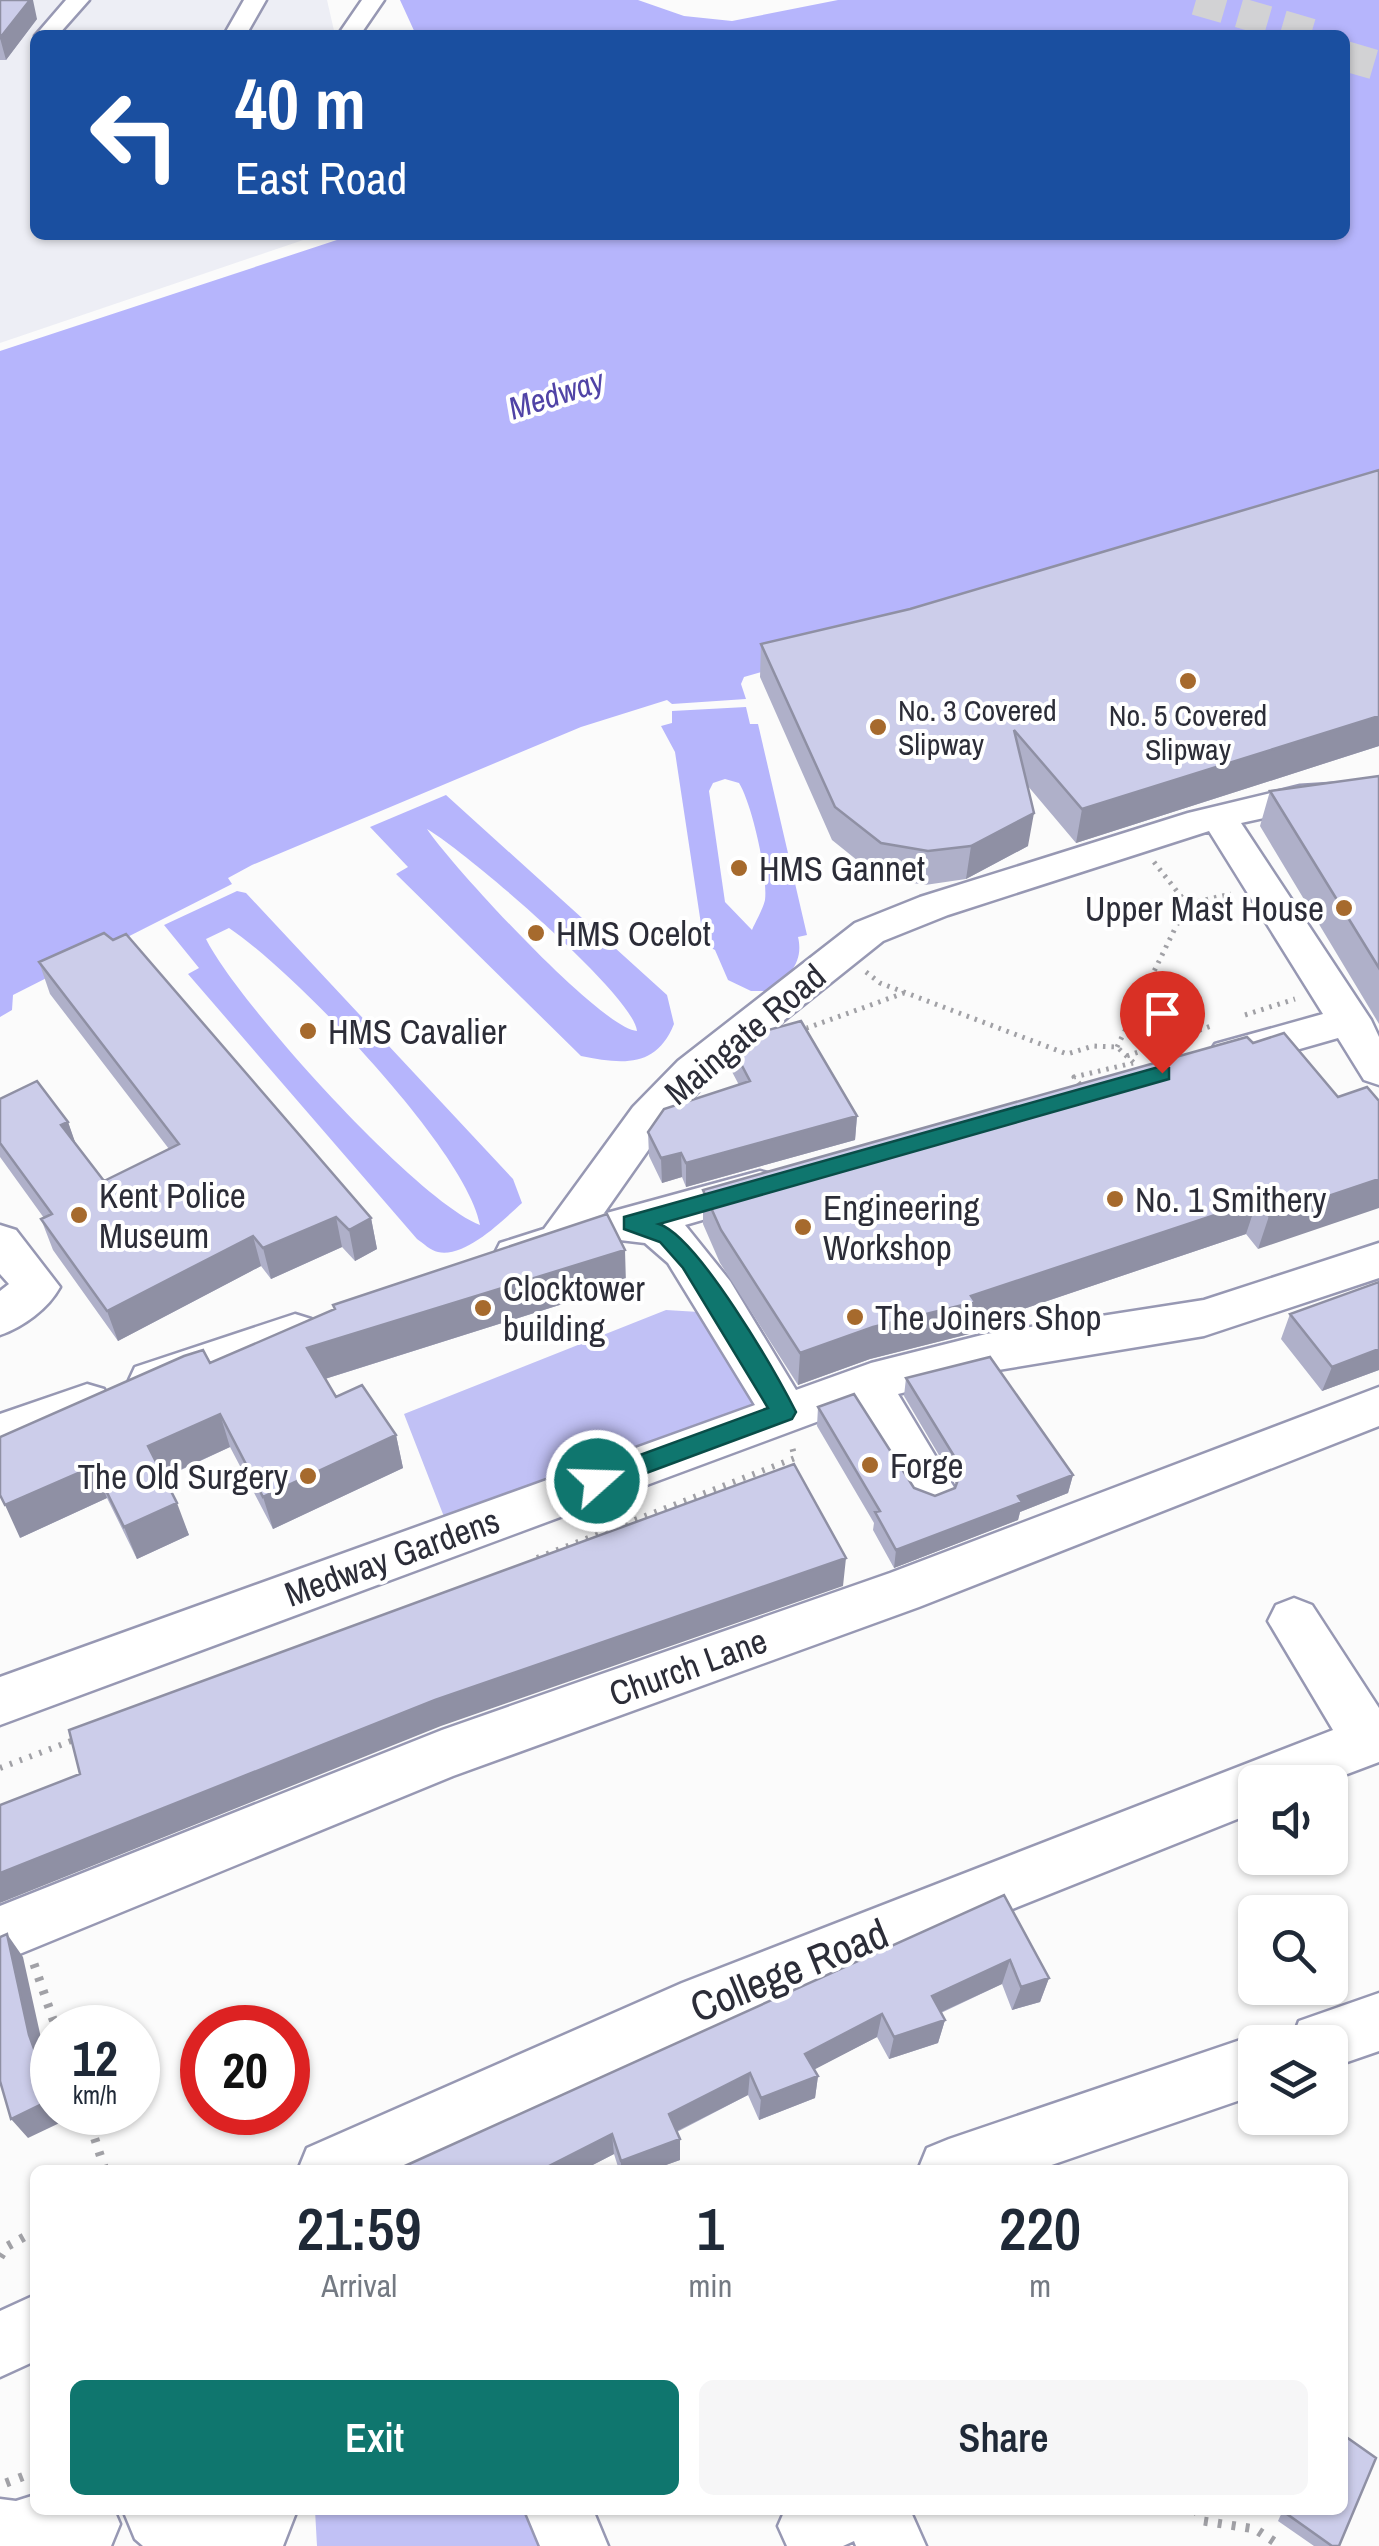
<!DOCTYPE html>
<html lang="en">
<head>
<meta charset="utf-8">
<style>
  :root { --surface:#fff; --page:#f6f6f7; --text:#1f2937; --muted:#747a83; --accent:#0f766e }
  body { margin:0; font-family:"Archivo Narrow",sans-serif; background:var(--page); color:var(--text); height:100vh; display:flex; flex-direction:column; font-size:38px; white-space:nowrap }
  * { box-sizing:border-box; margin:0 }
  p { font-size:32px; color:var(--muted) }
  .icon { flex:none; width:55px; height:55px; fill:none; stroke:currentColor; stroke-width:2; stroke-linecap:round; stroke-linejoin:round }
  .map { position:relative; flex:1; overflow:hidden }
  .panel { position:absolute; left:30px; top:2165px; width:1318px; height:350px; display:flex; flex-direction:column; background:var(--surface); border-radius:15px; box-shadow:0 2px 8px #0004 }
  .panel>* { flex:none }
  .banner { position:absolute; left:30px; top:30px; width:1320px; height:210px; border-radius:15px; box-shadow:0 2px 8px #0004; background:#1a4fa0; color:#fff; overflow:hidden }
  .tools { position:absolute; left:1238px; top:1765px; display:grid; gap:20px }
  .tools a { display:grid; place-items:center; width:110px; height:110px; border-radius:15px; background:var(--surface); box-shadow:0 2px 8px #0004; font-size:50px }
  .speed { position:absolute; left:30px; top:2005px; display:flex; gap:20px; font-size:50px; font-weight:700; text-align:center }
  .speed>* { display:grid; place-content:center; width:130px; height:130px; border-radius:50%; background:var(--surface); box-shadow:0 2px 8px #0004; line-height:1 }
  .speed small { font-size:25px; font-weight:400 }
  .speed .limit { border:15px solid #d22; background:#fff; color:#111 }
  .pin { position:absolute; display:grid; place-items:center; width:85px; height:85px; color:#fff; margin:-102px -42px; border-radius:50% 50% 50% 0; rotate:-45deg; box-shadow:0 0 10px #0007 }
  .pin .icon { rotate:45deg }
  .me { position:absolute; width:110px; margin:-55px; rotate:70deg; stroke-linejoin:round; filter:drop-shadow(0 0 8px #0008) }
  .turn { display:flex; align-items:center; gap:35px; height:210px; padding:0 40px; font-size:45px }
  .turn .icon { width:130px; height:130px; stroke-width:2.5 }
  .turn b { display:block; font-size:70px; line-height:85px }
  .eta { display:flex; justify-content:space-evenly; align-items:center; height:170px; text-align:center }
  .eta b { font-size:60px; font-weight:600; line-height:70px }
  .button { display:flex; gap:20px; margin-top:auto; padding:20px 40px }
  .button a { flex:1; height:115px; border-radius:15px; background:var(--accent); color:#fff; font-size:40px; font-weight:600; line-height:115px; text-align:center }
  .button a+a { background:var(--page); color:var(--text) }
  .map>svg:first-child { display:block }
  .built { fill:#edeef5 }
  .green { fill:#c1c1f5 }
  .water { fill:#b6b5fc; fill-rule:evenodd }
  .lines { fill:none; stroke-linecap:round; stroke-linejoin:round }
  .major-tunnel { stroke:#d2d2d4; stroke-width:30; stroke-dasharray:30 15; stroke-linecap:butt }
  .minor-casing { stroke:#9798b3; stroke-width:5 }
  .major-casing { stroke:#9798b3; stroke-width:5 }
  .path-far2 { stroke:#a1a1a6; stroke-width:5; stroke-dasharray:2.5 6; stroke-linecap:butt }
  .path-far1 { stroke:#a1a1a6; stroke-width:6; stroke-dasharray:2.5 8; stroke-linecap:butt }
  .path { stroke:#a1a1a6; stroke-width:9; stroke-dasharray:4 10; stroke-linecap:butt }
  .minor { fill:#fff; fill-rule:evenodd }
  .major { fill:#fff; fill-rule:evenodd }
  .wall { fill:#afb0c9 }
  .shaded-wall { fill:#8f90a4 }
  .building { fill:#cccdea; stroke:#8f90a4; stroke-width:2.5 }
  .route { fill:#0f766e; stroke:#0a4d48; stroke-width:2.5 }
  .poi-dot { fill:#a66a2d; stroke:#fff; stroke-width:4 }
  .labels { text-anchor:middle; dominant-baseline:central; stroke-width:8; stroke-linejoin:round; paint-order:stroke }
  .far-poi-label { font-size:30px; fill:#2c2d38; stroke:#fff; text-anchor:start }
  .far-water-label { font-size:32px; font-style:italic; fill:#5043a6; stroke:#fff }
  .poi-label { font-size:35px; fill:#2c2d38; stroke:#fff; text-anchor:start }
  .street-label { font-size:35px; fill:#2c2d38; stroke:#fff }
  .near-street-label { font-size:42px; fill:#2c2d38; stroke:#fff }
</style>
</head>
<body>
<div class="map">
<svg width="1379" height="2546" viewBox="0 0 1379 2546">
  <rect width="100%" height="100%" fill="#fbfbfb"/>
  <path class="built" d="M0,0H327L335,35H35V235H318L0,343Z"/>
  <path class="green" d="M666,1310L699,1312L761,1412L448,1527L404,1414Z
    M315,2510H531L544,2546H317Z"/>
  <path class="water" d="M400,0H638L684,16L732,21L838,0H1379V496L744,677L741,684L746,699L672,704L667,700L581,727L252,865L228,878L232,884L13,995L12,1010L0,1017V351L352,235H1345V35H416Z
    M746,707L750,724H758L807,935L798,937C804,962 789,976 771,991H751L728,980L715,950L704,944L675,752L661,726L672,723V711ZM725,779L739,783C752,804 768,875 765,900C763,909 756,921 752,930L725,902L709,791L713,783Z
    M446,795L667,995L674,1024C656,1069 621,1064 581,1056L396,874L408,867L370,827ZM427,829C465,851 633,994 637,1031C600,1028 451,865 427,829Z
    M237,891L246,893L513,1179L522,1203C503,1220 466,1258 438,1252C431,1251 423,1243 417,1239L188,974L199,968L164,925ZM229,928C294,971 467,1151 480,1225C416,1200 238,1003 206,939Z"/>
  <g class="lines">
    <path class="major-tunnel" d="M1196,0L1316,35
      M1345,56L1379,66"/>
    <g class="minor-casing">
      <path id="minor" d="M66,0H89L58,35L35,36Z
        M244,0H266L246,35H224Z
        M362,0H384L360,35H338Z
        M1379,781V803L1300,810L1241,823L1371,1020L1379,1037V1085L1364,1080L1338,1038L1230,1069L1215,1064L1209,1054L1215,1044L1323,1014L1209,831L948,915L883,941L708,1081L663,1129L576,1253L516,1272L500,1267L494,1255L500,1243L544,1229L633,1107L678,1061L855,923L920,897L1188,813L1300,786Z
        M760,1171L775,1175L782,1187L775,1199L685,1225L730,1281L796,1390L871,1363L986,1334L1204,1300L1379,1243V1278L1204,1336L986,1372L898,1394L955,1489L948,1504L931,1510L914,1504L854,1408L0,1725V1677L755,1405L668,1263L645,1243L603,1238L597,1226L603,1214Z
        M0,1225L16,1230L60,1287C48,1309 23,1327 0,1335V1291L9,1284L0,1274Z
        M295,1314L311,1319L318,1332L311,1345L152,1399L135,1393L129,1380L135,1367Z
        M87,1384L104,1389L111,1403L104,1417L0,1454V1414Z
        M1379,1387V1426L919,1607L453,1776L0,1962V1906L442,1730L890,1573Z
        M1294,1598L1312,1605L1379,1708V1762L1326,1782H1255V1812L697,2035L398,2170H298L307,2148L682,1983L1333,1730L1268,1621L1276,1605Z
        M1379,1993V2051L1330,2068V2042H1291L1299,2021Z
        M1255,2035L1272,2042H1255V2095L1037,2170H918L927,2148L949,2139Z
        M35,2295V2361L0,2377V2311Z
        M229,2510H297L283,2546H215Z
        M525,2510H593L608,2546H540Z
        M785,2510H910L926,2546H856L854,2541L843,2546H787L778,2526Z"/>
    </g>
    <g class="major-casing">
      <path id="major" d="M35,2495V2510H114L120,2524L111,2546H0V2499L16,2501Z
        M123,2510H229L237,2517L249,2546H143L135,2539Z"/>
    </g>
    <path class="path-far2" d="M1154,862L1187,904
      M866,972L880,983L1067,1054L1093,1046L1117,1047L1134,1063
      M1245,1015L1295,999
      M799,1023L807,1028L904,993
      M1117,1047L1187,904L1231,894
      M1127,1056L1214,1025
      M1087,1086L1082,1087L1074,1077L1133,1063"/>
    <path class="path-far1" d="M537,1558L795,1458L792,1447
      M0,1768L79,1738"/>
    <path class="path" d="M34,1964L56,2028
      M86,2112L105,2170
      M0,2257L6,2247L35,2231
      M6,2483L35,2472
      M1196,2510L1203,2521L1255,2529L1281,2546"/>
    <use href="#minor" class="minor"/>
    <use href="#major" class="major"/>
  </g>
  <path class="wall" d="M0,0L37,19L6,60H0Z
    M1379,470V746L1076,843L1027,785L1028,846L966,879L925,885L878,877L832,840L760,677L761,644L910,609Z
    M1379,776V1024L1260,826L1270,791Z
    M39,962L371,1218L377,1249L355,1261L342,1247L271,1279L261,1266L118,1341L53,1250L41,1219L44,1218L0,1157V1099L68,1122L75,1143L104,1181L169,1149L50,994Z
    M730,1043L857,1116L855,1140L686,1187L682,1177L662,1183L649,1156L648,1132L739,1085L730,1068Z
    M1253,1043L1338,1097L1258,1249L1246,1234L970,1327L969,1334L870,1359L798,1385L720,1263L703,1224V1190Z
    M1379,1282V1370L1322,1391L1281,1339L1290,1314Z
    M626,1284L325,1379L336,1397L396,1435L403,1468L273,1529L230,1447L164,1478L189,1535L137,1559L107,1498L20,1538L210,1363Z
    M906,1378L1073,1475L1068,1493L1020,1512L1018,1520L894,1568L873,1530L874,1523L817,1426L818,1407L914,1488L935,1496L955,1488L956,1484L904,1396Z
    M1004,1895L1049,1978L1040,2002L1012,2010L1002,1984L941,2013L945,2020L938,2043L889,2059L877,2037L814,2069L818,2076L815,2098L759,2120L748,2095L677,2132L680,2160L652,2170H619L614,2154L583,2170H396Z
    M1283,2510H1342L1339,2546H1314L1278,2521Z"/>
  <path class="shaded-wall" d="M30,0H33L37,19L6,60L0,38Z
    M1379,716V746L1076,843L1082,809Z
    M1034,813L1028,846L966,879L971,846Z
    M857,1116L855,1140L686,1187V1163Z
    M68,1122L79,1153L61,1125Z
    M681,1153L682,1177L662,1183L661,1158Z
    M1379,1179V1208L1258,1249L1269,1216Z
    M1257,1201L1246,1234L970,1327L969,1334L870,1359L798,1385L800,1353L873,1327L971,1296Z
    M336,1217L342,1247L271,1279L263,1248Z
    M371,1218L377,1249L355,1261L349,1230Z
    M253,1236L261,1266L118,1341L107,1311Z
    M625,1250L626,1284L315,1382L307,1348Z
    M1379,1349V1370L1322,1391L1332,1367Z
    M220,1414L230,1447L160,1479L148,1446Z
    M396,1435L403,1468L273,1529L263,1497Z
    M94,1466L107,1498L20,1538L5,1505Z
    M1073,1475L1068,1493L1020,1512L1018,1520L894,1568L896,1550L1018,1496Z
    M177,1503L189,1535L137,1559L124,1527Z
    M846,1558L843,1586L441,1726L0,1903V1873L435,1700Z
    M7,1934L23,1957L45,2056L52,2076V2098L29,2035Z
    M1010,1960L1002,1984L926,2019L932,1996Z
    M1049,1978L1040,2002L1012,2010L1021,1987Z
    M882,2014L877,2037L802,2076L805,2054Z
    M945,2020L938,2043L889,2059L894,2037Z
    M750,2073L748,2095L669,2135V2114Z
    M818,2076L815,2098L759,2120L761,2098Z
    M52,2099V2112H66L68,2119L28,2138L11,2119Z
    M612,2134L614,2154L583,2170H541Z
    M680,2139V2160L652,2170H621V2161Z"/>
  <path class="building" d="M0,0H30L0,38Z
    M1379,470V716L1082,809L1014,730L1034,813L971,846L928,851L881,843L835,807L761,644L910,609Z
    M1379,776V968L1270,791Z
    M104,933L113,940L126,934L371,1218L349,1230L336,1217L263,1248L253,1236L107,1311L41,1219L52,1214L0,1143V1099L37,1081L68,1122L61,1125L104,1181L179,1144L39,962Z
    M801,1021L857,1116L686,1163L681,1153L661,1158L648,1132L664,1109L750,1081L730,1043L736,1039Z
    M1284,1033L1338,1097L1367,1087L1379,1101V1179L1269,1216L1257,1201L971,1296L975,1302L873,1327L800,1353L721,1230L703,1190L1247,1037L1253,1043Z
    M607,1214L625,1250L307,1348L336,1397L362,1385L396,1435L263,1497L220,1414L148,1446L177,1503L124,1527L94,1466L5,1505L0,1495V1437L184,1356L203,1350L210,1363L335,1309L333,1305Z
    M1379,1282V1349L1332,1367L1290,1314Z
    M990,1357L1073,1475L1018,1496L1022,1502L896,1550L875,1512L880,1511L818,1407L854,1394L914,1488L935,1496L955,1488L962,1469L906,1378Z
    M794,1464L846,1558L435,1700L0,1873V1805L80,1774L69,1730Z
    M1004,1895L1049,1978L1021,1987L1010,1960L932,1996L945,2020L894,2037L882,2014L805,2054L818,2076L761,2098L750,2073L669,2114L680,2139L621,2161L612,2134L541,2170H396Z
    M7,1934L29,2035L52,2098V2099L11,2119L0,2081V1937Z
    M1342,2434L1376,2458L1339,2546H1332L1287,2514L1289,2510H1342Z"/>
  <path class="route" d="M1162,1066L1169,1068V1079L659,1224C698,1237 775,1371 796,1412L792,1419L606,1488H588L585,1481L588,1474L768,1408L683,1268L660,1242L624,1229V1217Z"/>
  <g class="poi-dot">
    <circle cx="1188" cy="681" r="10"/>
    <circle cx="878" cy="727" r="10"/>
    <circle cx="739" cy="868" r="10"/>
    <circle cx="1344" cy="908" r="10"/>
    <circle cx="536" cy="933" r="10"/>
    <circle cx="308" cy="1031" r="10"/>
    <circle cx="1115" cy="1199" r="10"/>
    <circle cx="79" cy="1215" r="10"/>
    <circle cx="803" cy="1227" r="10"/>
    <circle cx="483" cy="1308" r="10"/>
    <circle cx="855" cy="1317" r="10"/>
    <circle cx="870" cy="1465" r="10"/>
    <circle cx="308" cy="1476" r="10"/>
  </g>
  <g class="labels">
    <g class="far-poi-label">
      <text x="898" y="710">No. 3 Covered<tspan x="898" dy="34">Slipway</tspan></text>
      <text x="1188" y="715" text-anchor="middle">No. 5 Covered<tspan x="1188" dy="34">Slipway</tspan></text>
    </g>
    <g class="far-water-label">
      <text transform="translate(556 394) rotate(-18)">Medway</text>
    </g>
    <g class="poi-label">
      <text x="759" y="868">HMS Gannet</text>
      <text x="1324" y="908" text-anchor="end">Upper Mast House</text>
      <text x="556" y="933">HMS Ocelot</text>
      <text x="328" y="1031">HMS Cavalier</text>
      <text x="99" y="1195">Kent Police<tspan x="99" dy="40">Museum</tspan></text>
      <text x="1135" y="1199">No. 1 Smithery</text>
      <text x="823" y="1207">Engineering<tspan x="823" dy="40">Workshop</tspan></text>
      <text x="503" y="1288">Clocktower<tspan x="503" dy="40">building</tspan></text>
      <text x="875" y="1317">The Joiners Shop</text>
      <text x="890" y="1465">Forge</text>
      <text x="288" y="1476" text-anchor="end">The Old Surgery</text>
    </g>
    <g class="street-label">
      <text transform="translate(745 1034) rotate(-40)">Maingate Road</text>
      <text transform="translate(392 1557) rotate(-20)">Medway Gardens</text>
      <text transform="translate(688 1667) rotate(-20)">Church Lane</text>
    </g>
    <g class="near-street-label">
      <text transform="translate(789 1970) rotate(-22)">College Road</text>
    </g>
  </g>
</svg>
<div class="tools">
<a><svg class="icon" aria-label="sound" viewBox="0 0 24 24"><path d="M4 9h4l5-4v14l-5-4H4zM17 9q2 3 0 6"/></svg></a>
<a><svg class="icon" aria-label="search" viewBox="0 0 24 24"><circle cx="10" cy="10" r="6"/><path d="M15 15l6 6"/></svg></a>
<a><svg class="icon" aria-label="layers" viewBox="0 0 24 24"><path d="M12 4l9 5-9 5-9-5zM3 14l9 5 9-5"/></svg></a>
</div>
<div class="speed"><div>12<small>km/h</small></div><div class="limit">20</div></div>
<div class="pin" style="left:1162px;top:1073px;background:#d93025"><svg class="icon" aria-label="arrive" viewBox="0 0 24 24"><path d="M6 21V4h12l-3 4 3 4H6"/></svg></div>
<svg class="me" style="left:597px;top:1481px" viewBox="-20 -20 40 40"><circle r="17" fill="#0f766e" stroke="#fff" stroke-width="3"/><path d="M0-11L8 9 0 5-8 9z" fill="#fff"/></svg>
<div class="banner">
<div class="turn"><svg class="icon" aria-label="left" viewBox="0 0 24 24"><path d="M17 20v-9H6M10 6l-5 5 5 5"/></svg><div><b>40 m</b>East Road</div></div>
</div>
<section class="panel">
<div class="eta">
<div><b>21:59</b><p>Arrival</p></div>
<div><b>1</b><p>min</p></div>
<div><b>220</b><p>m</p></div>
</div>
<div class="button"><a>Exit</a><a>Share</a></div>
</section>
</div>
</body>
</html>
